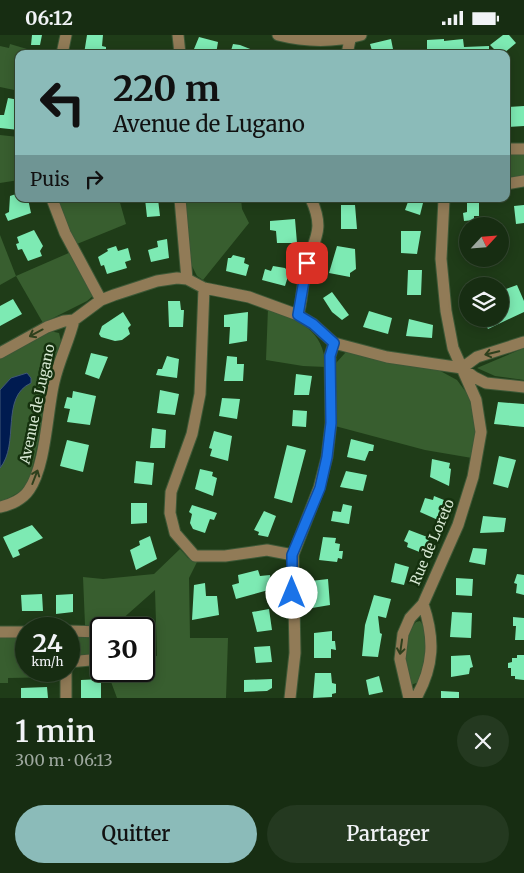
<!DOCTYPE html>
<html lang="fr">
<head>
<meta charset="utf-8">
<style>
  :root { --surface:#172d12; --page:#243920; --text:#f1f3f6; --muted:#9ea89f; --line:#364932; --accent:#8bbbb9 }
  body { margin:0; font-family:Merriweather,serif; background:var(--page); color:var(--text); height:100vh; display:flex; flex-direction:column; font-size:19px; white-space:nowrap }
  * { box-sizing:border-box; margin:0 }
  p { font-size:16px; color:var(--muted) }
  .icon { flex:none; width:28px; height:28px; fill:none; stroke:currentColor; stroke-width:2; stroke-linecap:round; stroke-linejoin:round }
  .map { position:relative; height:663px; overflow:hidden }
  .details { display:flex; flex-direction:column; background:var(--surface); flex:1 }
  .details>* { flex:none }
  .banner { position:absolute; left:15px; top:15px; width:495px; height:152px; border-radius:10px; box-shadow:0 2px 12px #0003,0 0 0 1px var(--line); background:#8bbbb9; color:#111; overflow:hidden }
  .needle { width:32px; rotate:64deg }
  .buttons { position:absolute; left:459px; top:182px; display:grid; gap:10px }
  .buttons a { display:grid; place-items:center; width:50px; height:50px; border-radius:50%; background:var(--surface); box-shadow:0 2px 12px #0003,0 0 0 1px var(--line); font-size:25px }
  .speed { position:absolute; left:15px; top:582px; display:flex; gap:10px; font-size:25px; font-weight:700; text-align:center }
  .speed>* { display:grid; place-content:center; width:65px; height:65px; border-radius:50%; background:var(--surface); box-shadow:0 2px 12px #0003,0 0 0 1px var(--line); line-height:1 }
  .speed small { font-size:12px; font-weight:400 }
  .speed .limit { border:2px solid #111; border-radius:8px; background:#fff; color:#111 }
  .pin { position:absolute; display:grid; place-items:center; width:42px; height:42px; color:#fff; margin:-21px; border-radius:10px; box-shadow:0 2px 8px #0006 }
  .me { position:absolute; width:55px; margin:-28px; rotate:0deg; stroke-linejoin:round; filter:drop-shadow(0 0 4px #0008) }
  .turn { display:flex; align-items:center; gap:18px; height:105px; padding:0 15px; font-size:22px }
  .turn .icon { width:65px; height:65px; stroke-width:2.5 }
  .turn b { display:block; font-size:35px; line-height:42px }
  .then { display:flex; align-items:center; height:48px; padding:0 15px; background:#0003; gap:10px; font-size:19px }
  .round { display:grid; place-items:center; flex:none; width:52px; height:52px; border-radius:26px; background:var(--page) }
  .summary { display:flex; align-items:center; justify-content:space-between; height:85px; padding:0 15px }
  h1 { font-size:30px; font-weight:600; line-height:38px }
  .button { display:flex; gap:10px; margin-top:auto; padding:10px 15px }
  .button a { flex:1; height:58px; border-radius:30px; background:var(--accent); color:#111; font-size:20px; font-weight:600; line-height:58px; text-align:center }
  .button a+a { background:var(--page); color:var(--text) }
  .status { display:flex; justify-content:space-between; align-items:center; height:35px; padding:0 25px; background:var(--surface); direction:ltr }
  .status svg { height:14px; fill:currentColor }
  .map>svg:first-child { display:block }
  .green { fill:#385e2f }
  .water { fill:#001b50; stroke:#405877 }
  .building { fill:#7deab3 }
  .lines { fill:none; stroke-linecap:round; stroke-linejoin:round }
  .minor-casing { stroke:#3c5836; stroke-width:13 }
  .minor { stroke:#917b57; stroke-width:11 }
  .oneway { stroke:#2e401d }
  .route-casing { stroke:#114b97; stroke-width:12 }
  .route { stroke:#1a73e8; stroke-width:9 }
  .labels { text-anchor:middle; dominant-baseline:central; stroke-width:5; stroke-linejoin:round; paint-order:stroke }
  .street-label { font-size:14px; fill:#d7e8d3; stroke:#15310e }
</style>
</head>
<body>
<div class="status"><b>06:12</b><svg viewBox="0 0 49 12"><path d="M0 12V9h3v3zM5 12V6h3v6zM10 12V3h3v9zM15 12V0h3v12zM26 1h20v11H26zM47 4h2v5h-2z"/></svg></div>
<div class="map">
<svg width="524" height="663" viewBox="0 0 524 663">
  <rect width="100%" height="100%" fill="#1f3c18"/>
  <path class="green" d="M10,9L44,19H19V56L0,52V11L9,13Z
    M0,100L19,102V145L0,148Z
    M506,118H524V142L506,145Z
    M57,164H119L126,189L77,209L67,190Z
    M185,164H241L242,174L249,188L203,245L197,241L192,231Z
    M0,200L16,241L71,217L93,261L87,266L43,288L16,241L0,250Z
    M268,273C300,286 323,294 326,332L303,331L266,325Z
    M50,296L59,298L61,306L30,443L23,455L0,468V324Z
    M524,313V345L495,341L477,333Z
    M346,317L433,332L457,345L471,364L477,397L472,423L425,415L335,391L336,328Z
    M180,514L188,523L197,527L189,543L190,603H228L226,663H117L107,636H144V620L157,621L155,555L111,594L85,590L83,542L103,544L154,539Z
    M420,586C433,602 423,629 419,647L411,650C405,630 401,605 416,587Z
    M79,600H97L101,603V619L74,621L69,612L74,602Z
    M0,601H26V636H62V642L8,643V648H0Z"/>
  <path class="water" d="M27,338L31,343V348C0,362 20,409 0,433V355L11,343Z"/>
  <path class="building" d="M32,0H42L40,10H31Z
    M87,0H103L102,11L106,12V17L84,19Z
    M503,0H509L516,8L503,19H499L490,10Z
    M199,2L218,7L216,19L194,14Z
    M391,4L394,19H373L370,9Z
    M444,4V6L463,4L464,12L489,11V19H427V5Z
    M233,9L240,10L263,19H230Z
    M8,63L19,65V95L0,93V80H4Z
    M524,71V91L507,92V72Z
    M19,158V164H28L31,178L8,186L5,179L9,177L10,161Z
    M145,164H158L160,181L147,182Z
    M409,164H424L420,180L405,175Z
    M467,164L479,165V181H474V185L464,186L463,178L467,177Z
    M341,170H355L357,194H341Z
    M524,170V188L516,189L514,171Z
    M295,184L297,208H277L276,196L270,195V186Z
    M34,195L43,211L40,216L42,221L28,226L22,214L18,215L16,209L19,208L17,202Z
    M401,196H421L417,219L401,218Z
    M167,204L169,223L151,227L148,215L158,212L157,206Z
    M116,211L118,216L128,213L131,225L125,227L127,233L107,239L104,230L101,231L98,222L108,216L107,214Z
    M337,211L355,214L356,234L350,238V242L329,238Z
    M233,220L245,223L244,228L249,230L246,241L226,236L228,223H231Z
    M273,231L285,233L289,238L285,251L262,245L265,234L271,236Z
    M408,235H422L421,260H407Z
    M517,250L524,266V277L488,294L483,284H500V252L506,254Z
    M332,257L349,280L342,285L332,277L323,263Z
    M13,264L22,279L0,291V271Z
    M168,266H180L181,275H184L183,292H169Z
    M369,276L392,283L388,299L363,292Z
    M123,277L131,290L128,293L130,299L122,305L115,306L101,302L99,299L102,291Z
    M248,277L247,306L229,309L230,292H224V280Z
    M409,284L433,290L432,303L406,301Z
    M91,318L108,322L99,344L85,339Z
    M167,321L179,324L177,343L156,340L158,334H162Z
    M227,321L237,322V329H244L243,346H224Z
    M296,339L312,341L309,360H294Z
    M160,355L179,359L175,380L157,378Z
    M73,356L96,361L90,390L67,387L70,374L64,373L67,362L72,363Z
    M222,363L240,364L237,384L219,381Z
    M498,367L524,369V392L494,389Z
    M293,375L307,376L306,392L292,391Z
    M152,393L166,395L165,413H150Z
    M214,396L232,401L228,426L210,421L212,414L209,413Z
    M351,404L374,410L373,416H369L365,426L347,422Z
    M67,405L89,410L83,437L60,431Z
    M287,410L306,415L292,468L274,463Z
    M499,421L516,425L508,453L493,449Z
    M432,424L450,428L449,433L451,434L449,451L430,442Z
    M136,426L154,428L152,450L134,448Z
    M200,434L213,437L212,441L217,443L213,461L195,454Z
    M346,436L367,440L363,456L340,452Z
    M434,461L444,465L438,485L420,477L425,463L433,465Z
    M131,468H147V488L131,489Z
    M343,469L352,471L349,489L331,486L333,476L341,477Z
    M192,470L217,478L214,485L210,484L205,498L193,494L190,488L192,479L189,477Z
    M264,476L276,481L268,502L258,500L259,497L254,495Z
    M483,481L506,483L504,497L480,498Z
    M32,490L43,503L18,515L20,520L13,523L3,502Z
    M409,495L430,503L422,518L407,512L408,508L404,506Z
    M150,501L157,524L136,535L130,515L140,510L139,506Z
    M323,502L336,503L335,508L340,509L339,516H343L342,524L338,523L337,527L319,525Z
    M473,513L487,514L485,530L469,527Z
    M395,528L409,532L404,550L391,547Z
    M258,535L260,541L270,540L272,554L236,564L232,550L239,548L238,540Z
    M517,539L524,540V560L516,558L517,549L514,548Z
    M456,543L473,544L472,561L456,560Z
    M328,544L330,570L312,573L311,546Z
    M205,548L206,561H217L219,580L192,585L194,550Z
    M42,559L43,576H22L21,560Z
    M73,559V577L56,579V560Z
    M374,560L391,564L386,583L378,581L380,598L382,599L378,622L362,621L365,590Z
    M269,574L272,595L257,597L252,577Z
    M452,577L472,578L471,603L450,602Z
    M513,582L524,583V605H515L516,591H513Z
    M134,586L136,594H116Z
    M332,596V606H335L336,615L331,614V623H314V598Z
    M270,611L272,627L256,628L254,612Z
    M470,620L473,632L470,633L469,639L451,642V621Z
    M517,620H524V645L515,644V641H511V633H508V628L512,627V623H517Z
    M315,638H331L332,648L336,649V658L332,659V662L313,663Z
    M379,641L383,657L369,660L366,645Z
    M101,644V663H81V645Z
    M272,644V653L267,656L244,657V645Z
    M47,652L48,663H21V653Z
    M441,656L459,657V663H441Z"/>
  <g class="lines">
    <g class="minor-casing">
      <path id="minor" d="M178,0L180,19
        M278,0C306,7 332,8 361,0
        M62,19L66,0
        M347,19L351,0
        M506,114H524
        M506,149L524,146
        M52,164L65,198L101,265
        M180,164L187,244
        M204,253L200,359L192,399L171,457L170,478L175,498L195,521H225L267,515L293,520
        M298,280C302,266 302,252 305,238C311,205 327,199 311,164
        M0,318L47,292L64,286L74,285L101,265L114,260L157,246L177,243L187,244L204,253L249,262L298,280L313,289L334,308L387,322L462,333L474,342L486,348L524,352
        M462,333L477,322L524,307
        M0,472C11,470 23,464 29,455C46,431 47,376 54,347C59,325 69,306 74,285
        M69,596L101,597
        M0,597H26
        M69,627L101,624
        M66,663V636
        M290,663L295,618L293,520L319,453L327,422L331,388L330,321L334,308
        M409,663L400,624L403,599L410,583L423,569L458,490L473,442L481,397L476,365L453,313L446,276L441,224L444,164
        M416,663C434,631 435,604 423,569"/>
    </g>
    <use href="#minor" class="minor"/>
  </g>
  <defs><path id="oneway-shaft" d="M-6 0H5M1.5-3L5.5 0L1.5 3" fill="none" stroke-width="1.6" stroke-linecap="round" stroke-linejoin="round" transform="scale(1.25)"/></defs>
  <g class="oneway">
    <use href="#oneway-shaft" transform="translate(36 298) rotate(152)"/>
    <use href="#oneway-shaft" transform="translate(492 318) rotate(166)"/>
    <use href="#oneway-shaft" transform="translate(35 442) rotate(-69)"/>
    <use href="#oneway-shaft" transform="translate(401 612) rotate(98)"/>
  </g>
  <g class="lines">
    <g class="route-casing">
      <path id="route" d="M292,558V520L320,453L327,422L331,388L330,321L334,308L313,289L298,280L307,228"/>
    </g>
    <use href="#route" class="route"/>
  </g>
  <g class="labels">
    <g class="street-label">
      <text transform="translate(37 369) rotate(-78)">Avenue de Lugano</text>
      <text transform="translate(432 507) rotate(-67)">Rue de Loreto</text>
    </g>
  </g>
</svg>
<div class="buttons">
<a><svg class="needle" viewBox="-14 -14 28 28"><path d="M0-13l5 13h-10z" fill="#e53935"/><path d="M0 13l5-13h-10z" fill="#9ea89f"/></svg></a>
<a><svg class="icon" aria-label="layers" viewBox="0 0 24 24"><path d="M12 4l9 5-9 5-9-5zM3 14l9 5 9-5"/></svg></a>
</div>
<div class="speed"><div>24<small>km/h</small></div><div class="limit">30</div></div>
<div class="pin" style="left:307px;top:228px;background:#d93025"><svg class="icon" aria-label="arrive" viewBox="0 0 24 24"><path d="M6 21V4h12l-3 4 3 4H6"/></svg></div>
<svg class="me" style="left:292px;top:558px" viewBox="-20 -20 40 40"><circle r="19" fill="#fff"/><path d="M0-13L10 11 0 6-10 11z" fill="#1a73e8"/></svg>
<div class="banner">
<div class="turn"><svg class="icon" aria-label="left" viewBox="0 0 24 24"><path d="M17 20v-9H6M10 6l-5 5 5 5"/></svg><div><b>220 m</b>Avenue de Lugano</div></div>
<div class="then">Puis<svg class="icon" aria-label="right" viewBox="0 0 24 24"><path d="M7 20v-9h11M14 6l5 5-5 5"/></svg></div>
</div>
</div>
<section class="details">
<div class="summary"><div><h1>1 min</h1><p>300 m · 06:13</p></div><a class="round"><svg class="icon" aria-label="close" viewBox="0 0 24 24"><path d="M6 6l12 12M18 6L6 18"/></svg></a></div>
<div class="button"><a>Quitter</a><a>Partager</a></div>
</section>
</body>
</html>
